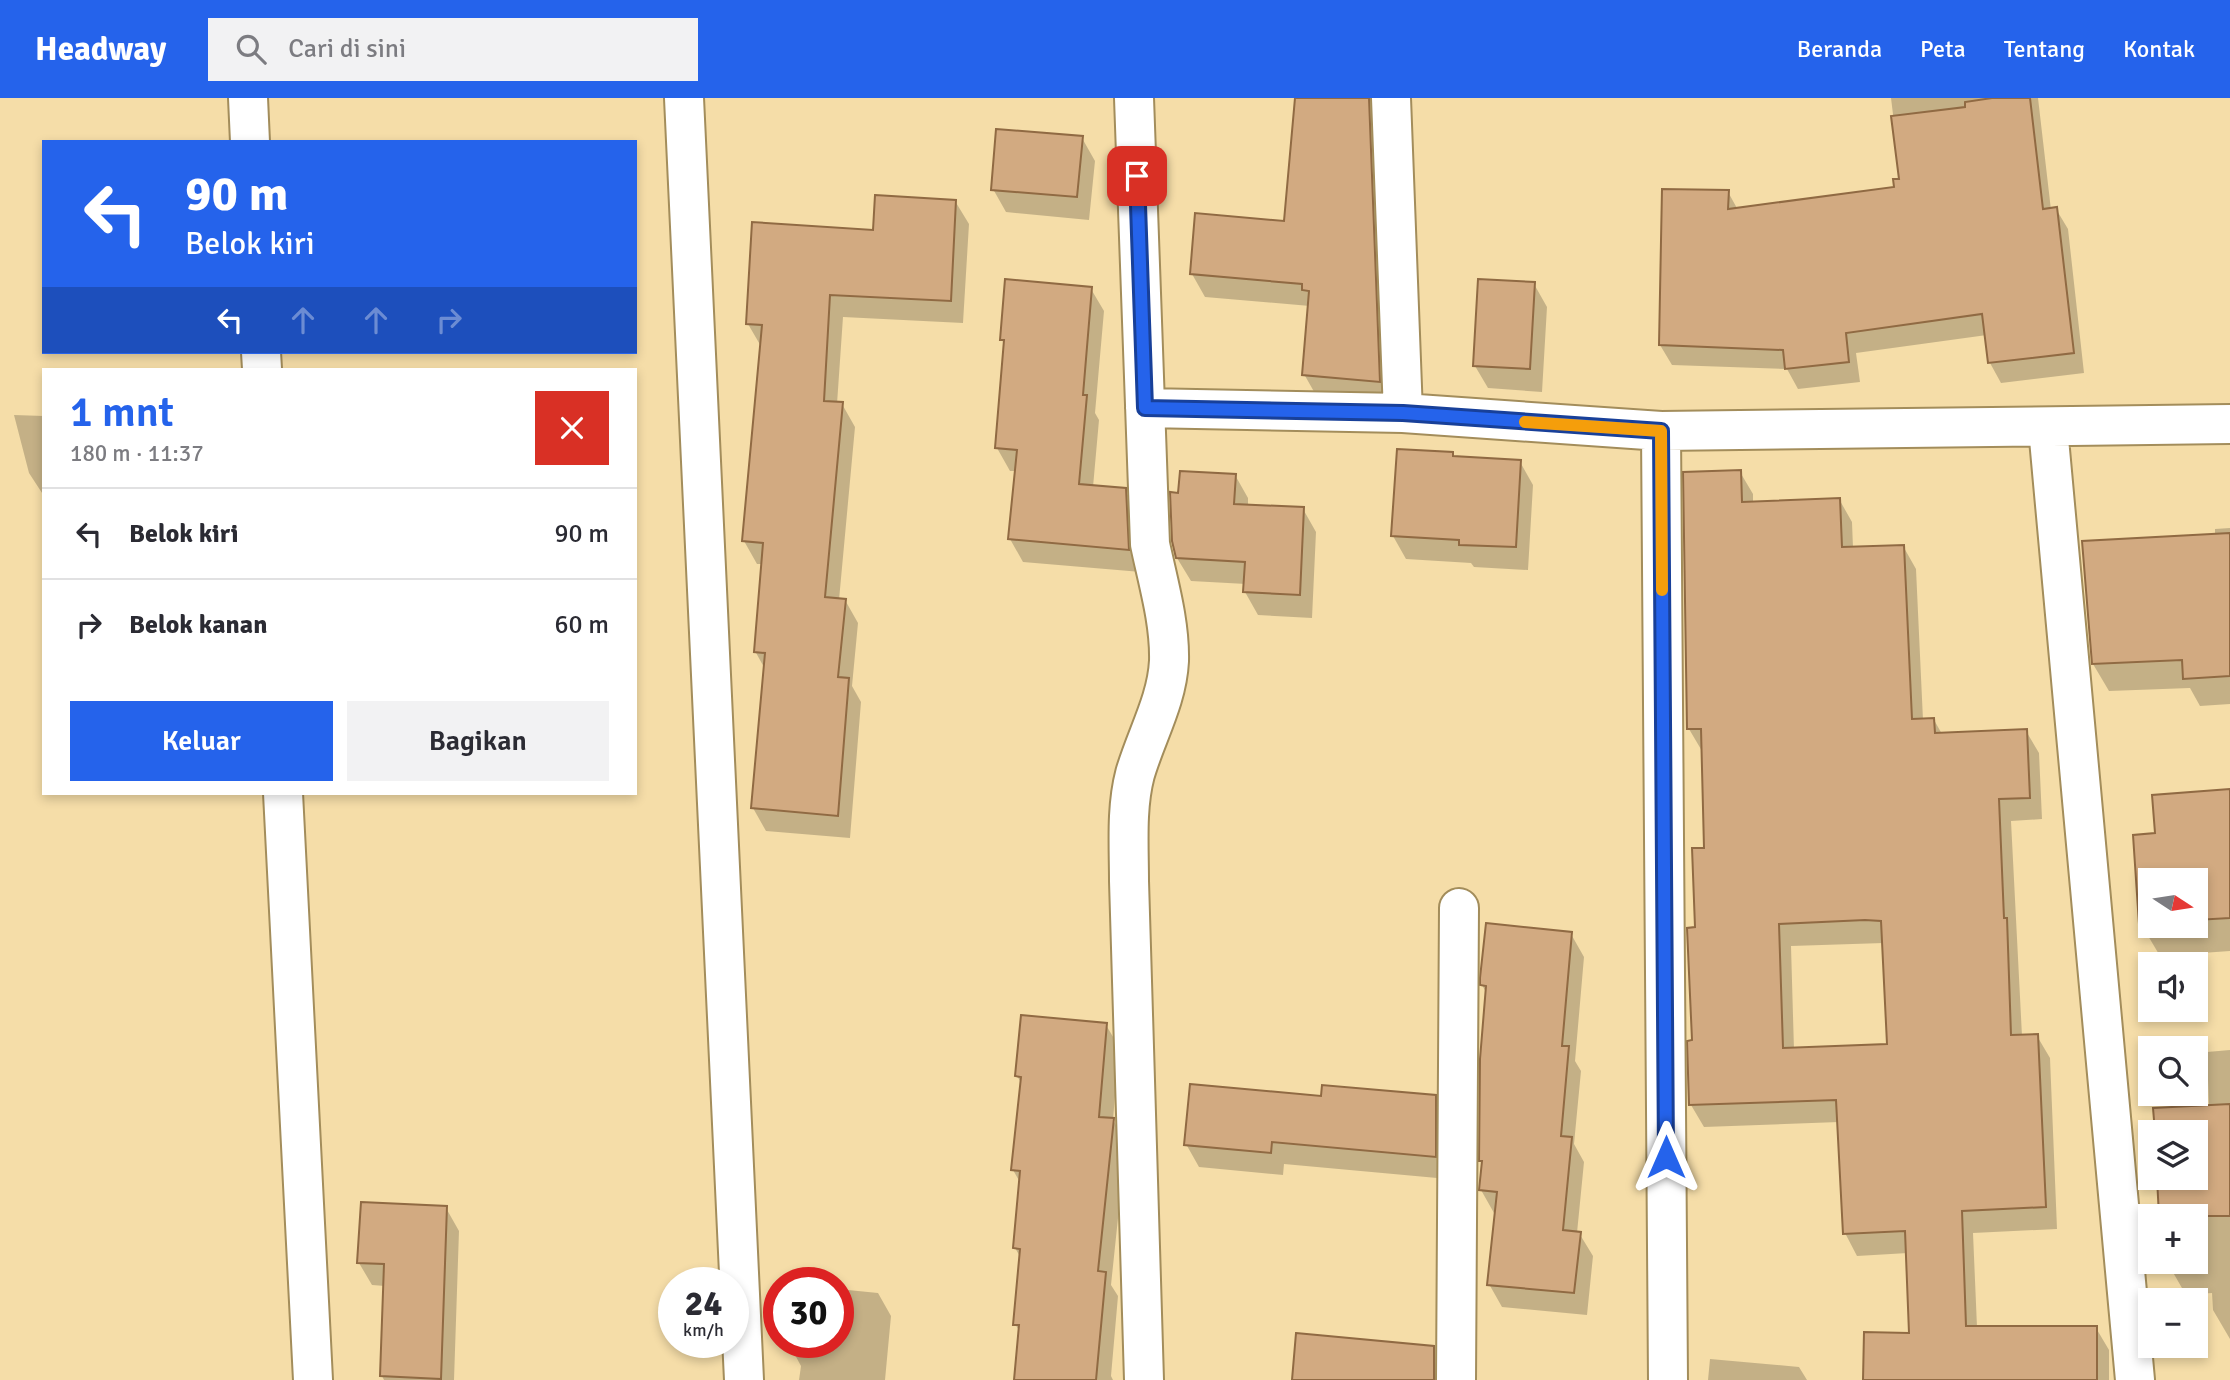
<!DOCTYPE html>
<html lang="id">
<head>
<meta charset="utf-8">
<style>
  :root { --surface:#fff; --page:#f2f2f3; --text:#2b2b33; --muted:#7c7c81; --line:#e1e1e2; --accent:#2563eb }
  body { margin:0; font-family:Signika,sans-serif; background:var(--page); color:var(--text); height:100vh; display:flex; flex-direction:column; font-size:26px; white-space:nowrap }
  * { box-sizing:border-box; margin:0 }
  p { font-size:23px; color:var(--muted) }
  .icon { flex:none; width:38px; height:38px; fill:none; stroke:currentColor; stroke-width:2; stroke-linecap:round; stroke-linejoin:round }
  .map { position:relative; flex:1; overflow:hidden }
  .details { position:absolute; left:42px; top:270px; width:595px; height:427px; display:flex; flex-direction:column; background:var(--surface); border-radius:0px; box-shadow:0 4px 10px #0003 }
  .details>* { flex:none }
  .hud { position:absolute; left:42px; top:42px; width:595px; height:214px; border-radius:0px; box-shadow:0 4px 10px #0003; background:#2563eb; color:#fff; overflow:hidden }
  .needle { width:46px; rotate:102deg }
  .tools { position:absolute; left:2138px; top:770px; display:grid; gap:14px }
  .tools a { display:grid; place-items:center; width:70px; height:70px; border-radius:0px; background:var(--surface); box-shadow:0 4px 10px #0003; font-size:35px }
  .speed { position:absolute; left:658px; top:1169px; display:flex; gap:14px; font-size:35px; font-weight:700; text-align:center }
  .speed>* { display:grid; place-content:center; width:91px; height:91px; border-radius:50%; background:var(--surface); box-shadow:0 4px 10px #0003; line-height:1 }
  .speed small { font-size:18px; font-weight:400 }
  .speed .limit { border:10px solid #d22; background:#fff; color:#111 }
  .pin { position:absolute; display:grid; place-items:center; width:60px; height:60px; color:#fff; margin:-30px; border-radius:14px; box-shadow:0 4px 10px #0006 }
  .me { position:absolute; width:77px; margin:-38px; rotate:0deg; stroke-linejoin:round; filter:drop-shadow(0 0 5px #0008) }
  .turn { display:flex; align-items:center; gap:24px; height:147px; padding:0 28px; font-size:32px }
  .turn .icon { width:91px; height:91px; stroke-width:2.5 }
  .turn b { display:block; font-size:49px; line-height:60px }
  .lanes { display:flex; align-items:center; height:66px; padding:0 28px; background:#0003; justify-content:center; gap:35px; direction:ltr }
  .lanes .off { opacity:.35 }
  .round { display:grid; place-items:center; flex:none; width:74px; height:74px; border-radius:0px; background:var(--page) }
  .summary { display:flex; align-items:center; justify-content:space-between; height:119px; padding:0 28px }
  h1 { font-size:42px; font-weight:600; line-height:52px; color:var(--accent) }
  .action { display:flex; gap:14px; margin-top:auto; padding:14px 28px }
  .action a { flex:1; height:80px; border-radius:0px; background:var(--accent); color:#fff; font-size:28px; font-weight:600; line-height:80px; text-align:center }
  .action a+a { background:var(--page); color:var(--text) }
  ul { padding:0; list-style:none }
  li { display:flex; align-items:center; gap:21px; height:91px; padding:0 28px; border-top:2px solid var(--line) }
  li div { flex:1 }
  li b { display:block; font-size:26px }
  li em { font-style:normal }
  header { display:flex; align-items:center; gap:42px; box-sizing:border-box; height:98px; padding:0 35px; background:var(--accent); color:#fff }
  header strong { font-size:33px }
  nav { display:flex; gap:38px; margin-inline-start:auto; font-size:24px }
  .search { width:490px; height:63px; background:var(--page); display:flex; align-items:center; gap:18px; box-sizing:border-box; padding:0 24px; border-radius:0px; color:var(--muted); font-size:26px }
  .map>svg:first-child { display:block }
  .shadow { fill:#0003; fill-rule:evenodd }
  .building { fill:#d2aa81; stroke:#906a43; stroke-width:2; fill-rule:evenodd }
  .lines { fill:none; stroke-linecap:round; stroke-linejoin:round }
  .street-casing { stroke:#a38d5b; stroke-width:42 }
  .street { stroke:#fff; stroke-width:38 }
  .route-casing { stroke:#184099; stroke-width:18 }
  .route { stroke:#2563eb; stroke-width:12 }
  .slow { stroke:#f59e0b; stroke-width:12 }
</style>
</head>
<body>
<header>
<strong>Headway</strong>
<div class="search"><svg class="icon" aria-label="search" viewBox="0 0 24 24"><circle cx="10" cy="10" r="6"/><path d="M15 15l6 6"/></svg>Cari di sini</div>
<nav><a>Beranda</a><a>Peta</a><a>Tentang</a><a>Kontak</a></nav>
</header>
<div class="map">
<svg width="2230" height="1282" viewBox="0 0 2230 1282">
  <rect width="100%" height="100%" fill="#f5dda8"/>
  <path class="shadow" d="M1296,0H1390L1392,307L1317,299L1304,276L1310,208L1205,199L1192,176L1285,125Z
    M1891,0H2038L2051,112L2056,111L2068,131L2084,275L2001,285L1990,265L1987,237L1856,255L1860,284L1798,291L1787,271L1672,267L1660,247L1728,94L1738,112L1896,91L1901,82Z
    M1082,40L1095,63L1089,122L1006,114L993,91Z
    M955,103L969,126L963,225L843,219L837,306H842L855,329L839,502H845L858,525L852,588L861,604L850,740L766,733L753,710L765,571L755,553L763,466H757L744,443L762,250L748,226L874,133Z
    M1534,186L1547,209L1542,294L1488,290L1475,268Z
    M1091,191L1104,213L1095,315L1099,322L1093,389L1125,392L1138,415L1141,474L1023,464L1010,441L1017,373H1010L997,350L1006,249L1002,242Z
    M14,317L44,318V398L29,375Z
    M1452,355L1455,360L1520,364L1533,387L1528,472L1474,469L1471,465L1406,461L1393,438Z
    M1740,374L1753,396V405L1839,401L1852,424L1853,450L1903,448L1916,471L1923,622H1934L1942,636L2026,633L2039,655L2042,721L2011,723L2022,938H2037L2050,960L2057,1131L1973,1135L1977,1229L2096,1230L2109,1252V1282H1865L1911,1237L1908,1155L1857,1158L1845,1135L1839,1024L1704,1029L1691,1007L1689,944H1694L1696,831L1706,751L1702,653L1689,631ZM1884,845L1889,947L1794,952L1791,848Z
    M1235,377L1248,400V409L1303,411L1316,434L1312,520L1258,517L1245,494L1246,486L1191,483L1177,460L1180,397Z
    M2230,430V606L2200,608L2190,590L2109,593L2093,566L2215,438V431Z
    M2230,693V853L2160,858L2141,826L2157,736ZM2151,782H2196V828H2151Z
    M1571,836L1584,859L1575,963L1581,973L1574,1046L1584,1064L1577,1135H1579L1593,1158L1587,1217L1502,1209L1489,1186L1497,1115H1494L1481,1092L1487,896L1482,887Z
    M1106,927L1119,949L1113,1022L1126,1044L1111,1187L1118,1198L1111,1278L1113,1282H1016L1020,1234L1015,1226L1021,1160L1015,1150L1021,1086L1013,1072L1022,986L1017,978Z
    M2230,952V1241L2213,1212L2212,1195L2186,1197L2167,1164H2196V1118H2161L2159,1080H2196V1034H2156L2155,1012L2209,1009L2207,954Z
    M1435,999L1448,1022V1081L1284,1066L1283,1077L1199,1069L1186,1046L1323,1000Z
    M446,1110L459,1133L454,1282H384L382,1278L385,1188L372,1187L359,1165Z
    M838,1191L878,1195L891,1218L885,1282H799L801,1268L788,1244H838Z
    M1710,1261L1799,1269L1807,1282H1708Z"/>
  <path class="building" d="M1295,0H1369L1380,284L1302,277L1309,193L1302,192V186L1190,176L1195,115L1284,123Z
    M1992,0H2030L2043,111L2057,109L2074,255L1988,265L1982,216L1846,235L1849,264L1785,271L1783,252L1659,247L1662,91L1729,92L1728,111L1894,89L1893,81H1899L1891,18L1965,9V4Z
    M996,31L1083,38L1077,99L991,92Z
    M875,97L956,102L951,203L830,197L824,303L843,304L825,499L846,501L838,579L849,580L838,718L751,710L765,555L754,554L763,445L742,443L762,227L746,226L752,124L873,132Z
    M1005,181L1092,189L1083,297H1087L1079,386L1126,390L1129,452L1008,441L1017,352L995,350L1004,242H1000Z
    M1478,181L1535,184L1530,271L1473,268Z
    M1397,351L1453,354V358L1521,362L1516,449L1459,447V442L1391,438Z
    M1741,372L1742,404L1840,400L1842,449L1904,447L1912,621L1934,620L1935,635L2027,631L2030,700L1999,701L2004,820H2007L2011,937L2038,936L2046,1109L1962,1113L1966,1228H2097V1282H1863L1864,1234L1909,1235L1905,1133L1843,1136L1836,1002L1689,1007L1687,943L1692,942L1687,830L1695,829L1692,750H1704L1701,631H1687L1683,374ZM1865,822L1881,823L1887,946L1783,950L1779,826Z
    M1180,373L1236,376L1234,406L1304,409L1300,497L1243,494L1245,464L1176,460L1172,443L1170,394L1178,395Z
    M2230,435V578L2183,581L2182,562L2092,566L2082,443Z
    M2230,691V820L2196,822V782H2151V825L2139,826L2133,737L2155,735L2152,697Z
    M1486,825L1572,834L1562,948H1569L1561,1038L1572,1039L1563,1132L1581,1134L1574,1195L1487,1187L1497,1094L1479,1092L1482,1063H1479L1480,961L1486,888L1480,887V880Z
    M1021,917L1107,925L1099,1019L1114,1020L1098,1173L1106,1174L1096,1282H1014L1019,1227H1013L1020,1151L1013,1150L1020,1073L1011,1072L1021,979L1015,978Z
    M1190,986L1321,998L1322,987L1436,997V1059L1272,1044L1271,1055L1184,1047Z
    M2230,1006V1118H2159L2157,1080H2196V1034H2155L2153,1010Z
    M361,1104L447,1108L441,1281L380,1278L384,1166L357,1165Z
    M1296,1235L1434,1248V1282H1292Z"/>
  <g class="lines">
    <g class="street-casing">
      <path id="street" d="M248,0L250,44
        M684,0L744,1282
        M1134,0L1150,446C1158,484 1170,524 1169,563C1167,603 1146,638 1135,676C1126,710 1129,748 1129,783L1144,1282
        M1391,0L1403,315
        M261,254L262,271
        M1145,310L1403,315L1661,333L2230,326
        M2048,330L2135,1282
        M1661,333L1668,1282
        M283,695L313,1282
        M1456,1282L1459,810"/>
    </g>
    <use href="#street" class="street"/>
  </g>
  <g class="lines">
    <g class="route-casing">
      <path id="route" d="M1137,78L1145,310L1403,315L1661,333L1666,1059"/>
    </g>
    <use href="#route" class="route"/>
    <path class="slow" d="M1525,324L1661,333L1662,492"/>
  </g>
</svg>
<div class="tools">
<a><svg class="needle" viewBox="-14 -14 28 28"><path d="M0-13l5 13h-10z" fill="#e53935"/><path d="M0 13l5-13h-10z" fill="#7c7c81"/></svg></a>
<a><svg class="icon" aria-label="sound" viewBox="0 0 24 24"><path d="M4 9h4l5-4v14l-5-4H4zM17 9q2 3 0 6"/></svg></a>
<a><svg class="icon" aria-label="search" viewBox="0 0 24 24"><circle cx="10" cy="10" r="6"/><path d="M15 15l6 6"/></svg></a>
<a><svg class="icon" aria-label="layers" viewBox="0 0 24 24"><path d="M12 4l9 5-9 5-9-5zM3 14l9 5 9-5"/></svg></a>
<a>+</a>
<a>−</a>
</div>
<div class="speed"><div>24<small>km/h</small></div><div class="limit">30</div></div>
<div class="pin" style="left:1137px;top:78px;background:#d93025"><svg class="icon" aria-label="arrive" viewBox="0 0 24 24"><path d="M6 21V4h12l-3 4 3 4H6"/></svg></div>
<svg class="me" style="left:1666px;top:1059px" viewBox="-20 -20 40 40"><path d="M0-17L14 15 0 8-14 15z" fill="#2563eb" stroke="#fff" stroke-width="4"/></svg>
<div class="hud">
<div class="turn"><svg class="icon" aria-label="left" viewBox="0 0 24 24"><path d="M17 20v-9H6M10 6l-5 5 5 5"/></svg><div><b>90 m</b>Belok kiri</div></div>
<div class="lanes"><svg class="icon" aria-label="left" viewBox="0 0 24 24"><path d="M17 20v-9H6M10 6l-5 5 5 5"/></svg><svg class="icon off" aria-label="ahead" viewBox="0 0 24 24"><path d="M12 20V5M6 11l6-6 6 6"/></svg><svg class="icon off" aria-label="ahead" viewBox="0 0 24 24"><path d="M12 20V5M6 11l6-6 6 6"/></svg><svg class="icon off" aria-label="right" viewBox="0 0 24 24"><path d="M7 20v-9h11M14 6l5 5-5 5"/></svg></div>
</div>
<section class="details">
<div class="summary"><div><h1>1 mnt</h1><p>180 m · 11:37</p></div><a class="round" style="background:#d93025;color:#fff"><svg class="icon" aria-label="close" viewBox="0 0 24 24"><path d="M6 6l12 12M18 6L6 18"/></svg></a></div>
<ul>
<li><svg class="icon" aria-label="left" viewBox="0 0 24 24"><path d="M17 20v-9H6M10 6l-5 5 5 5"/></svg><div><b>Belok kiri</b></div><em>90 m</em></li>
<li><svg class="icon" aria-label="right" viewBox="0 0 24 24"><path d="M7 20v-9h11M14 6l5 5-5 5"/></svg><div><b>Belok kanan</b></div><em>60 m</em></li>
</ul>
<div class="action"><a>Keluar</a><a>Bagikan</a></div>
</section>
</div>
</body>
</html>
